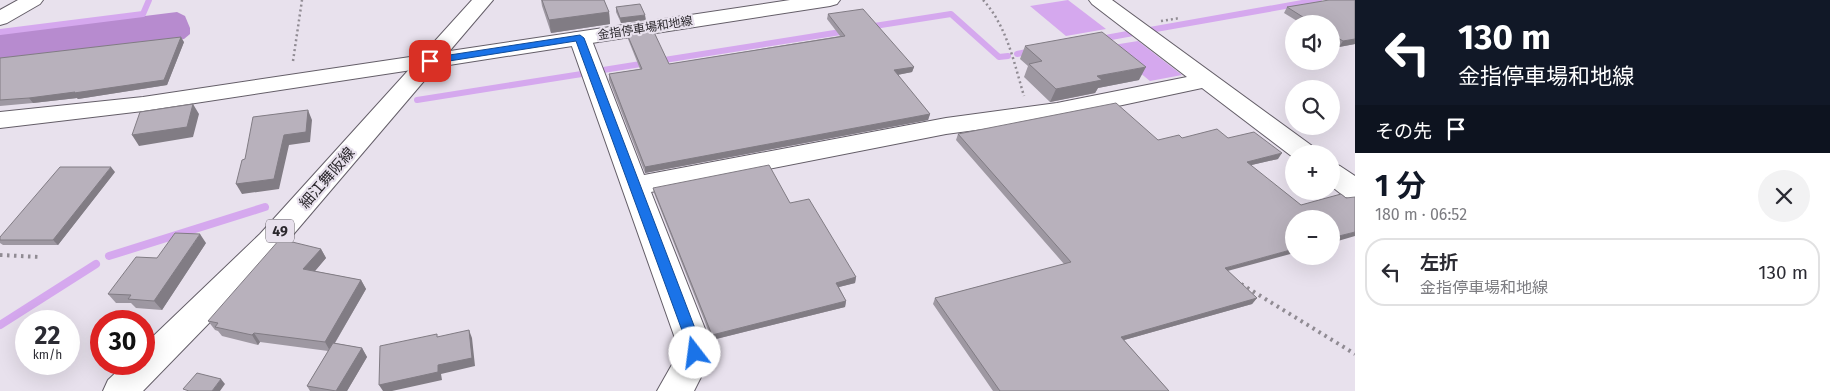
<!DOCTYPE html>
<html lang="ja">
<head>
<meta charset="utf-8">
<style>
  :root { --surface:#fff; --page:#f2f2f3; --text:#2b2b33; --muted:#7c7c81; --line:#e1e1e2; --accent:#111827 }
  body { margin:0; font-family:"Fira Sans","Noto Sans JP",sans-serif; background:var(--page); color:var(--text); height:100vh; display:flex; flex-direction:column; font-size:19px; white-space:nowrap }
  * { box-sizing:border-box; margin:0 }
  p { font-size:16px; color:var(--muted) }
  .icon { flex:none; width:28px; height:28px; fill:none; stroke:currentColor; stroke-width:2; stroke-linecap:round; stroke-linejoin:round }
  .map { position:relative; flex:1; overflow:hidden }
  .drawer { display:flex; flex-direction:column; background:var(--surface); width:475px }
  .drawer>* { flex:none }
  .top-card { background:#111827; color:#fff; overflow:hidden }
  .controls { position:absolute; left:1285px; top:15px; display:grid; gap:10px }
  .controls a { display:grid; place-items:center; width:55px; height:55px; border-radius:50%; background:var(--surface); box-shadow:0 5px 20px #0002; font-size:25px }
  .speed { position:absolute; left:15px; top:310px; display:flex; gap:10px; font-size:25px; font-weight:700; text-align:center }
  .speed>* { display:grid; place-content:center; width:65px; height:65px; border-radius:50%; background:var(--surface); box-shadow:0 5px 20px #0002; line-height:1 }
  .speed small { font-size:12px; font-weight:400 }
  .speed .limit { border:8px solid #d22; background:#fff; color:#111 }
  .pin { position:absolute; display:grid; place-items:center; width:42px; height:42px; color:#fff; margin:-21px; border-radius:10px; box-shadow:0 2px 8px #0006 }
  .me { position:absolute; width:55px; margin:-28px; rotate:345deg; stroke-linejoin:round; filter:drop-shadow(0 0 4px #0008) }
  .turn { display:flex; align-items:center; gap:18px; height:105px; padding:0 20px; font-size:22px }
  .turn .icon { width:65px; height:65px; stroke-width:2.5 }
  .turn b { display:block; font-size:35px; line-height:42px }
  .then { display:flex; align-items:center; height:48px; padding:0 20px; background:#0003; gap:10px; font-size:19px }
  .round { display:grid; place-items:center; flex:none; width:52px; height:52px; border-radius:26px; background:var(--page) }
  .overview { display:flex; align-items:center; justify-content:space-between; height:85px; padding:0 20px }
  h1 { font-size:30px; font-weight:700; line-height:38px; color:var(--accent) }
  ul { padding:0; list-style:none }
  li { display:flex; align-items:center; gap:15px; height:68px; margin:0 10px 8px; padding:0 10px; border:2px solid var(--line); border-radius:20px }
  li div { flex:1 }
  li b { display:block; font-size:19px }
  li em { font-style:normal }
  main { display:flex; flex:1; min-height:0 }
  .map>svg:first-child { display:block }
  .forest { fill:#b78bcf }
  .water { fill:#d5a8ee }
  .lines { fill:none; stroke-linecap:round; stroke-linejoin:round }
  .stream-far1 { stroke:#d5a8ee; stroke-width:6 }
  .stream { stroke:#d5a8ee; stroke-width:8 }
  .minor-casing { stroke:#645e68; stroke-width:2 }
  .tertiary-casing { stroke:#645e68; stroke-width:2 }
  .secondary-casing { stroke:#645e68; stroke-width:2 }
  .primary-casing { stroke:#645e68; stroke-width:2 }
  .path-far1 { stroke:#908b93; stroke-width:2.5; stroke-dasharray:2 3; stroke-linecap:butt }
  .path { stroke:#908b93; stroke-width:4; stroke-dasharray:2.5 4.5; stroke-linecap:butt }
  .minor { fill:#fff; fill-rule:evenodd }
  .tertiary { fill:#fff; fill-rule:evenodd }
  .secondary { fill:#fff; fill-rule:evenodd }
  .primary { fill:#fff; fill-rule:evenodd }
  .wall { fill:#9e98a2 }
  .shaded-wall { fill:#817c84 }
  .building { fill:#b8b1bc; stroke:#817c84 }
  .route { fill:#1a73e8; stroke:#114b97 }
  .labels { text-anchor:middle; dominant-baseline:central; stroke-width:4.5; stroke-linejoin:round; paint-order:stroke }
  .far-street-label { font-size:12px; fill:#2b282d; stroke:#e8e1ed }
  .shield { fill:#e8e1ed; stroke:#646067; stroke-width:1 }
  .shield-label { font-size:14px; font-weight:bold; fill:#2b282d }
  .street-label { font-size:15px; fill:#2b282d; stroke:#e8e1ed }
</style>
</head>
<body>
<main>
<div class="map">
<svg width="1355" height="391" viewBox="0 0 1355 391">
  <rect width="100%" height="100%" fill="#e8e1ed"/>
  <path class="forest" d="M177,12L185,16L190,28V34L184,39L0,62V34Z"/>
  <path class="water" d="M1068,0L1106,29L1066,36L1030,6Z
    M1138,41L1182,75L1150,81L1107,46Z"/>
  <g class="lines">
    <path class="stream-far1" d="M868,27L951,14L999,57L1008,56
      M1150,30L1319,0
      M0,32L143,14L149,0
      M1100,39L1133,33
      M1017,54L1032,51
      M658,61L847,31
      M597,71L647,63
      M417,100L588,73"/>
    <path class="stream" d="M109,256L265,207
      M0,325L96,264"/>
    <g class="minor-casing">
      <path id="minor" d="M18,0H43L40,4L7,23L0,25V10Z
        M1089,0H1112L1315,148L1319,154H1294V158L1202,88L1057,119L946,134L651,192L711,344L708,363L694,391H657L674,361L677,344L569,38L572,33L580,32L588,33L591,38L644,175L946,118L1057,103L1187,77L1092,4Z
        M1331,163L1340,166L1355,176V200L1345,197L1331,186Z"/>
    </g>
    <g class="tertiary-casing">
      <path id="tertiary" d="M430,54L438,56L441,61L438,66L143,111L0,128V112L143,97Z"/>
    </g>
    <g class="secondary-casing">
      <path id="secondary" d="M790,0H840L837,4L830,6L430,68L422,66L419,61L422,56L430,54Z"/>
    </g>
    <g class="primary-casing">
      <path id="primary" d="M472,0H493L280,250L143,391H103L108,380L125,364H144V345L260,234Z"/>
    </g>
    <path class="path-far1" d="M983,0C1007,26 1014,63 1024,96
      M1161,21L1180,18
      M293,61L302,0"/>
    <path class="path" d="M0,255L40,257
      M1241,284L1355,354"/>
    <use href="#minor" class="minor"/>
    <use href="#tertiary" class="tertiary"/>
    <use href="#secondary" class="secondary"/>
    <use href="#primary" class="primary"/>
  </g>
  <path class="wall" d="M541,0H604L609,12L610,24L551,33L542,6Z
    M1355,0V44L1339,47L1331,42V24H1302L1284,13L1287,7Z
    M616,7L646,20L621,23L616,12Z
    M828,14L914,67L912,72L897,75L930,114L928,120L645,173L609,80V74L640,69L628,39L627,34L669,64L840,36L827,19Z
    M184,42L167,85L78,99L77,98L33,103L0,106V58Z
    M1025,46L1139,80L1098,88L1095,93L1050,102L1024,77L1028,66L1020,59Z
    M958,134L1158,140L1182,138L1278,159L1251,165L1228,271L1257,298L1252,304L1124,340L1169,391H993L933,304L935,298L1064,264L956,140Z
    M115,172L58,245H3L0,243V237Z
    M653,188L790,203L856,277L855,283L839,287L846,301L845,307L712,340L654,193Z
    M206,243L162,310L136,308L131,303H116L108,294L157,258Z
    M321,249L326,258L315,271L361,280L366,289L335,343L362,348L367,357L347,391H310L307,386L328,351L260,342L258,345L222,336L218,331L215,330L208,321Z"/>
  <path class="shaded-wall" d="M609,12L610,24L551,33L549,20Z
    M645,15L646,20L621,23L620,18Z
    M181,37L184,42L167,85L78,99L77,98L33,103L29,98Z
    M1355,39V44L1339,47L1343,41Z
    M914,67L912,72L892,76L894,70Z
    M1146,67L1139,80L1098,88L1095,93L1050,102L1056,89L1097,76Z
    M193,104L199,114L193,137L139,146L132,135Z
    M308,110L312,120L310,142L289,145L279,189L242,194L236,184Z
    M930,114L928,120L645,173V167Z
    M1282,153L1278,159L1243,167L1247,162Z
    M111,167L115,172L58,245L53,240Z
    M1355,232V236L1331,243V238Z
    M200,234L206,243L162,310L154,301Z
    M321,249L326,258L309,278L303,269Z
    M1294,249V253L1220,273L1225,268Z
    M856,277L855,283L835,288L836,283Z
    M361,280L366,289L330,351L325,342Z
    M1257,298L1252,304L1117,342L1121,337Z
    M846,301L845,307L712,340V335Z
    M469,330L472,338L475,366L441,374L442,380L392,391H383L379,385L438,365Z
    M254,333L260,342L258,345L252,335Z
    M362,348L367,357L347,391H336Z
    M221,379L225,384L220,391H212Z"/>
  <path class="building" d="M542,0H604L609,12L549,20Z
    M1329,0H1355V39L1343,41L1331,34V24H1314L1287,7Z
    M640,4L645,15L620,18L616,7Z
    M863,9L914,67L894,70L930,114L645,167L609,74L642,69L627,34L653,30L669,64L845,36L828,14Z
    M1102,32L1146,67L1097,76L1102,80L1056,89L1029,64L1042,61L1025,46Z
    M181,37L164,80L74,93L75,92L29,98L0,100V58Z
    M1116,103L1158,140L1179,135L1182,138L1217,129L1228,138L1254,132L1282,153L1247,162L1301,205L1341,194L1346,198L1355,197V232L1331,238V219H1294V249L1225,268L1257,298L1121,337L1169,391H1000L935,298L1071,262L958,134Z
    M193,104L187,127L132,135L140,112Z
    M308,110L306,132L284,135L274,179L236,184L242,160L245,159L253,117Z
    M769,165L790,203L809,199L856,277L836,283L846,301L712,335L653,188Z
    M60,167H111L53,240H0V237Z
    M175,233L200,234L154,301L128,299L131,295L108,294L136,257L157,258Z
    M280,239L321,249L303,269L361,280L325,342L254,333L252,335L215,327L218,323L208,321Z
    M469,330L472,358L438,365V372L379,385L380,346L437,334V337Z
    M333,343L362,348L336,391L307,386Z
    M197,373L221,379L212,391H189L183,389Z"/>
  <path class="route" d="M580,35L584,38L701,344L702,353L700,357L695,359L690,357L687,344L576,41L430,64L425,61L430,58Z"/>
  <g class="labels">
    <g class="far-street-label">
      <text transform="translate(645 28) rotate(-9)">金指停車場和地線</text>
    </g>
    <rect class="shield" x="266" y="219.5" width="28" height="23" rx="4"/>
    <g class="shield-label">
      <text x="280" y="231">49</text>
    </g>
    <g class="street-label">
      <text transform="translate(327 178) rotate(-49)">細江舞阪線</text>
    </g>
  </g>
</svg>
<div class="controls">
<a><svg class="icon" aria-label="sound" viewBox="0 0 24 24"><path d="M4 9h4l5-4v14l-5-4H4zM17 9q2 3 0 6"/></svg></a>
<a><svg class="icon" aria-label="search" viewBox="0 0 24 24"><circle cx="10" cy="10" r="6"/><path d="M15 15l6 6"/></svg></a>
<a>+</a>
<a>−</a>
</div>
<div class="speed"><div>22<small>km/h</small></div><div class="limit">30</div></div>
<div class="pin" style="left:430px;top:61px;background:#d93025"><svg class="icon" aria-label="arrive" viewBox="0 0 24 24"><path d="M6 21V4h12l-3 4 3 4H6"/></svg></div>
<svg class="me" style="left:695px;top:353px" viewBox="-20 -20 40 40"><circle r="19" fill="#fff"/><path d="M0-13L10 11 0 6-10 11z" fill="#1a73e8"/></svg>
</div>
<section class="drawer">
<div class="top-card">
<div class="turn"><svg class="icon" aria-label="left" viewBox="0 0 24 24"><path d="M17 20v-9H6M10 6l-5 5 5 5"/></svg><div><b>130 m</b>金指停車場和地線</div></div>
<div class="then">その先<svg class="icon" aria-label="arrive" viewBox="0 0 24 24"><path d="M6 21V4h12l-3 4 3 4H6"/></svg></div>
</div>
<div class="overview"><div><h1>1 分</h1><p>180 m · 06:52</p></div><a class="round"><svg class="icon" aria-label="close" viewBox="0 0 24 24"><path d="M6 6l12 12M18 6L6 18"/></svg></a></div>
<ul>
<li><svg class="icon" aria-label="left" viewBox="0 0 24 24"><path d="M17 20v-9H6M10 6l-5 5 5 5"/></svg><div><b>左折</b><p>金指停車場和地線</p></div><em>130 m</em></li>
</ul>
</section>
</main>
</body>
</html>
